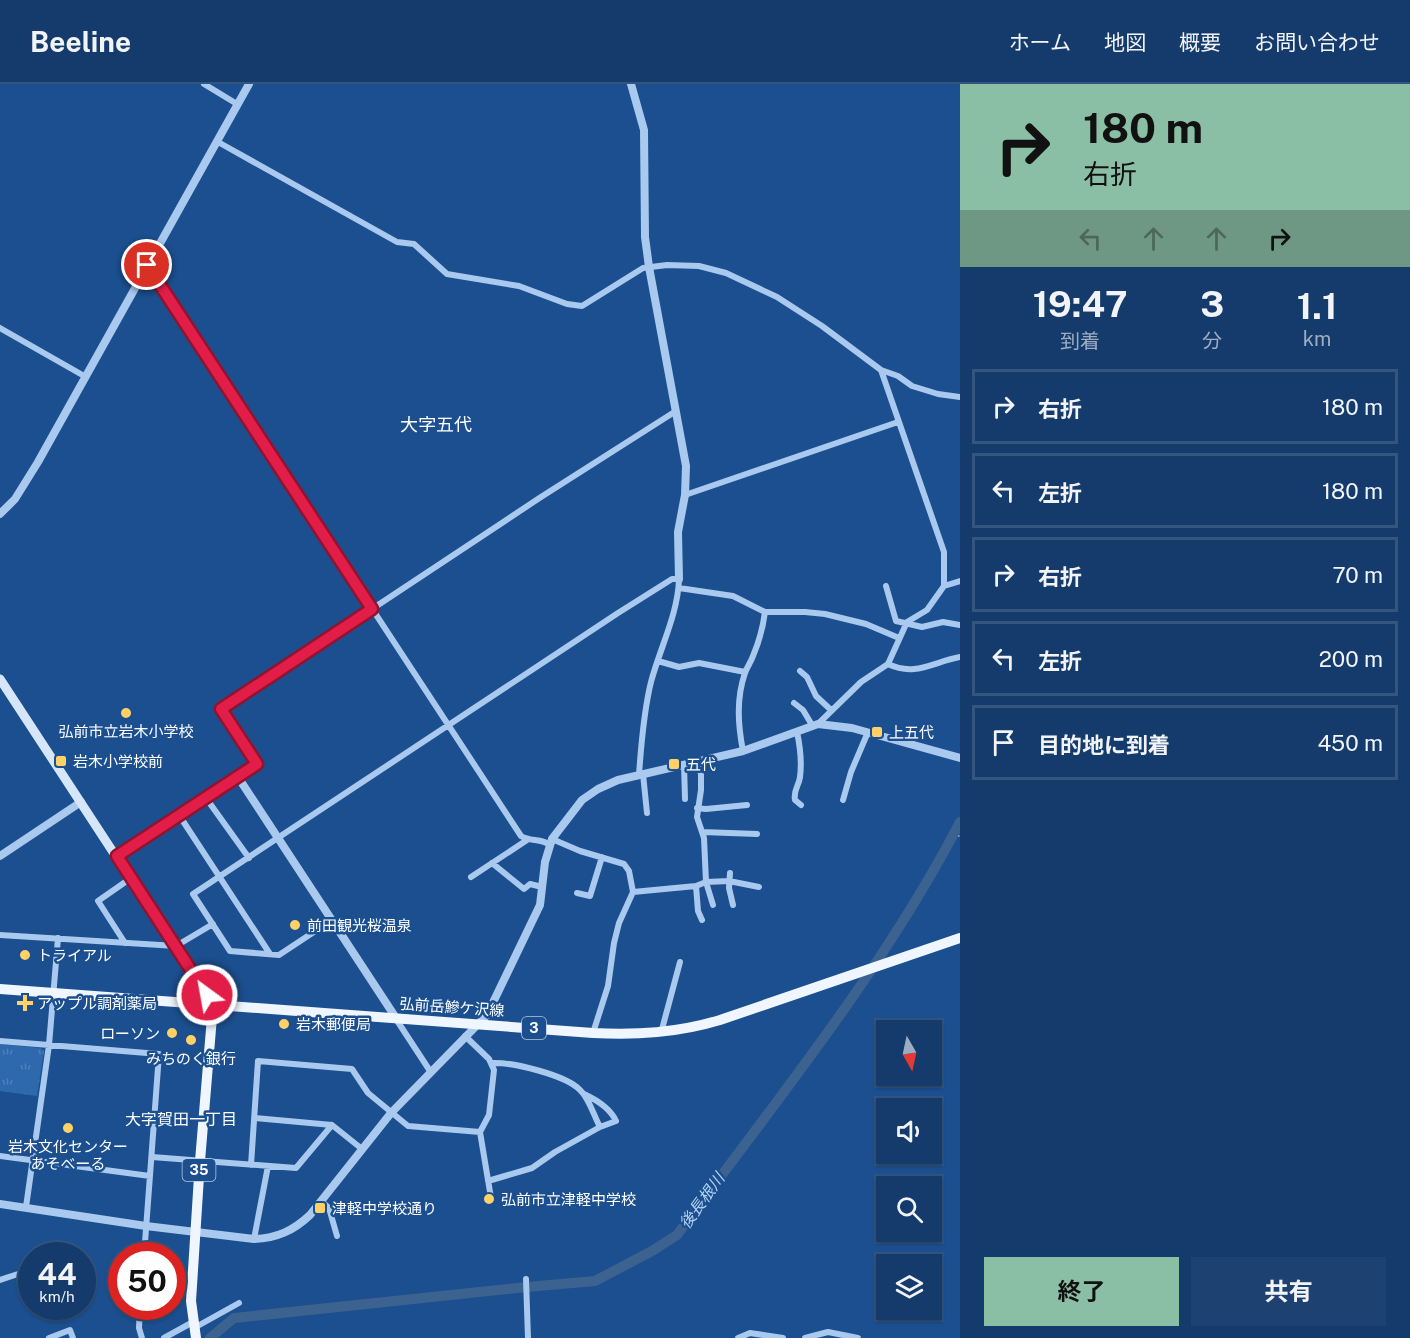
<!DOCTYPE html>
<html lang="ja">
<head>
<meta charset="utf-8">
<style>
  :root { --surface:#143b6b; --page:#1d4271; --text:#f1f3f6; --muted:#9dadc1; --line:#33557e; --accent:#8abfa5 }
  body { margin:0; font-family:"Public Sans","Noto Sans JP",sans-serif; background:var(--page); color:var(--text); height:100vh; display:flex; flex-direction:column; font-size:22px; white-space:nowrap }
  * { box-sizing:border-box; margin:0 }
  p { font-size:20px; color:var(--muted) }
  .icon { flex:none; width:33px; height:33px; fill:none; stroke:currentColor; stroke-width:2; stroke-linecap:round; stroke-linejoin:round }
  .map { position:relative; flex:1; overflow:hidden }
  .drawer { display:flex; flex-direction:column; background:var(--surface); width:450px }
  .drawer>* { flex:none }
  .banner { background:#8abfa5; color:#111; overflow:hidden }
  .needle { width:39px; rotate:171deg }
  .controls { position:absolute; left:876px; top:936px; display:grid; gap:12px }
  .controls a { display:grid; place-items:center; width:66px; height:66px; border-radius:0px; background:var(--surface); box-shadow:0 2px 4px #0004,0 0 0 2px var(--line); font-size:30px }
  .speed { position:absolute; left:18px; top:1158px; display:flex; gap:12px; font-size:30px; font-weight:700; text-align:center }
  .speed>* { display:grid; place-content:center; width:78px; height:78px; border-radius:50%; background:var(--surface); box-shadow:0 2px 4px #0004,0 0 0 2px var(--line); line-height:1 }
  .speed small { font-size:15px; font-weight:400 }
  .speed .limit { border:9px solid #d22; background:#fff; color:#111 }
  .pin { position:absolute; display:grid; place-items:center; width:51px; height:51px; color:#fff; margin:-26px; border:3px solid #fff; border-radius:50%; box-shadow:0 2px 6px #0007 }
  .me { position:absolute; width:66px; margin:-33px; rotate:328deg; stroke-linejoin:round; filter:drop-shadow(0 0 4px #0008) }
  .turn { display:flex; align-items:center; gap:21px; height:126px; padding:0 24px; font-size:27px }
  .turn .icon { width:78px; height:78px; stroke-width:2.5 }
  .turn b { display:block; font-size:42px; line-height:51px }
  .lanes { display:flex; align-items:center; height:57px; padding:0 24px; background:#0003; justify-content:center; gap:30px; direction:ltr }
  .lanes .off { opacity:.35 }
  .eta { display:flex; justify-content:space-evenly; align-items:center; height:102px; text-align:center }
  .eta b { font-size:36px; font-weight:700; line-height:42px }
  .primary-button { display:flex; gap:12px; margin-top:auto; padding:12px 24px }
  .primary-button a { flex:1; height:69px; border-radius:0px; background:var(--accent); color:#111; font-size:24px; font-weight:700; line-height:69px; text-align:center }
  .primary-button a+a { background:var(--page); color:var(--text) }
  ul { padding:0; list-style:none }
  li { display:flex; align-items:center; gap:18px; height:75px; margin:0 12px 9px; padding:0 12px; border:3px solid var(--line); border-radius:0px }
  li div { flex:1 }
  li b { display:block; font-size:22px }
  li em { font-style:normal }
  header { display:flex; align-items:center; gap:36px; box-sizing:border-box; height:84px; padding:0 30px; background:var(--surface); border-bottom:2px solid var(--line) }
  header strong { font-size:28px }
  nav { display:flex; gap:33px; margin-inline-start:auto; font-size:21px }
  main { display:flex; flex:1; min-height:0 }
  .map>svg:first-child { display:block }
  .park { fill:url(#park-tufts) }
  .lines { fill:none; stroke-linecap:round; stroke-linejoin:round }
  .stream { stroke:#9cc4f0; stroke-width:1.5 }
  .river { stroke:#3c6290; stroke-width:10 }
  .minor { stroke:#a9c9ee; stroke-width:6 }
  .tertiary { stroke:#a9c9ee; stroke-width:8 }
  .secondary { stroke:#d6e6fa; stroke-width:9 }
  .primary { stroke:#f0f6ff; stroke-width:10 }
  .route-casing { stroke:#92132f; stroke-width:15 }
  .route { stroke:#e11d48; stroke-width:10 }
  .poi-dot { fill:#ffd166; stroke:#1b4f8f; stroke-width:2 }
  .labels { text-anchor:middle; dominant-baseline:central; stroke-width:5; stroke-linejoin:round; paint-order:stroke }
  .shield { fill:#1b4f8f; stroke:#bbcadd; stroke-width:1.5 }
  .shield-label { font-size:14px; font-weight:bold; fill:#fff }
  .poi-label { font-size:15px; fill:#fff; stroke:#1b4f8f; text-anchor:start }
  .street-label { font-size:15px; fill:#fff; stroke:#1b4f8f }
  .neighbourhood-label { font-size:16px; fill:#fff; stroke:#1b4f8f }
  .water-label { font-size:16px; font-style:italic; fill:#b5d3f5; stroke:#1b4f8f }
  .quarter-label { font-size:18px; fill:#fff; stroke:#1b4f8f }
</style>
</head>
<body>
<header>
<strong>Beeline</strong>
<nav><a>ホーム</a><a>地図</a><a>概要</a><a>お問い合わせ</a></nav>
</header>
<main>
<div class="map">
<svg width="960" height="1254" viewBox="0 0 960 1254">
  <defs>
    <pattern id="park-tufts" width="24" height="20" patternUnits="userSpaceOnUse" patternTransform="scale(1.5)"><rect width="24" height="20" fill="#2e69ad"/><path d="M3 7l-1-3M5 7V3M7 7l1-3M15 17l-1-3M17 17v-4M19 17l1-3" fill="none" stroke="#4d80b9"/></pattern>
  </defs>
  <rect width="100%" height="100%" fill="#1b4f8f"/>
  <path class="park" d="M0,960L41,964L44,967L37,1012L0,1007Z"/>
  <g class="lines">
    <path class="stream" d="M954,750L959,752"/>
    <path class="river" d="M210,1254L234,1234L527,1203L595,1197L652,1167L677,1151C776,1017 883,886 960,738"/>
    <path class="minor" d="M204,0L237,20
      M218,58L397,158L414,160L447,190L519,202L567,220L582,222L643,184L667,181L699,182L726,189L777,213L822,242L881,286L898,292L912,302L938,310L960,313
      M147,181L521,752C530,758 541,754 550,761
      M0,244L86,293
      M685,411L898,338
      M886,502L896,537L922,543L943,538L960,541
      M944,502L960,497
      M679,504L733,512L765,528H805L825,530L866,540L899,554
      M658,577L679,583L699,579L745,588
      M888,580C915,593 933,578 960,573
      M800,587L807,593L816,612L831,626
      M794,619L803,626L812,641
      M818,640L861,598L888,580L907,538L927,526L944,502V468L881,286
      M797,648C800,662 802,678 800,693C799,702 793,706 795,716L801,721
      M743,667C738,641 736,615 745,589C747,583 751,578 753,572C759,558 763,543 765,528
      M684,680L685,715
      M643,690L647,729
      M238,693L257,680L221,625L541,413L676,327
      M206,714L249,774
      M843,716L851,688L868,648
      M697,724L706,725L747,721
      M179,731L270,870
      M702,748L757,750
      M552,755L580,767L624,780L629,787L633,808L619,839L614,859L608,902L593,949
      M492,779L524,805L530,800L542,803
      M730,789L729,804L733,821
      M471,793L527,756
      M696,802L698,827L702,836
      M633,808L696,802L706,798L704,754L697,733L701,706V690L697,677
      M577,809L590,812L602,773
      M713,821L706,798L729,797L759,803
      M332,836L279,871L230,867L193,810L618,529L672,495H679C678,530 660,564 651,598C644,626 641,662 639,691
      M0,851L176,862L213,840
      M125,859L98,817L131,794
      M396,935L430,987
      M661,949L680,878
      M465,952L489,975L494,986L489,1031L480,1048L491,1114
      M0,957L159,970L144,1172
      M584,1010C597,1016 610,1024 616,1037L600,1043
      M255,1034L332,1041L362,1065
      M0,1072L150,1092
      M152,1073L296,1084L332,1041
      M251,1081L258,977L352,985L368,1009L408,1042L480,1048
      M488,1097L532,1084L555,1068L600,1043C594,1032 589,1014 580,1006C566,991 512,978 492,979
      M321,1117L329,1124L337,1152
      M26,1123L49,961L58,854
      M254,1155L268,1082
      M526,1195L528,1254
      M0,1196L18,1190
      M140,1222L139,1244L142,1254
      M194,1244L239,1219
      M49,1254L70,1246L73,1254
      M164,1254L193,1238
      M738,1254L750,1249L783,1254
      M805,1254L828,1248L858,1254"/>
    <path class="tertiary" d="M631,0L644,46L645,153L649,183L686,382L685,411L678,448L679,495
      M0,430L15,415L38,378L249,0
      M0,772L81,718
      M117,772L238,693L396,934
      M0,1120L146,1142L254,1155C277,1154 293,1147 310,1131L391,1029L487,931L540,821L545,778L552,755L582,716L598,705L618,696L743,667L818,640L852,644L960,674"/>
    <path class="secondary" d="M0,595L213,921"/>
    <path class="primary" d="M0,905L593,949C637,951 677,949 720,936L960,854
      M196,1254L191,1217L200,1077L213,921"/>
  </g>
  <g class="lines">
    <g class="route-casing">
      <path id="route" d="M147,181L372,525L221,625L257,680L117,772L207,911"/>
    </g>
    <use href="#route" class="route"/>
  </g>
  <g class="poi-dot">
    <circle cx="126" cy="629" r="6"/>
    <rect x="871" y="642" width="12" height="12" rx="3"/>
    <rect x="55" y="671" width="12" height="12" rx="3"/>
    <rect x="668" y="674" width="12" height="12" rx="3"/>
    <circle cx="295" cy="841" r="6"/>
    <circle cx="25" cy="871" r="6"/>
    <path d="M22 910h6v6h6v6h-6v6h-6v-6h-6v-6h6z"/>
    <circle cx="284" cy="940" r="6"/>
    <circle cx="172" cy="949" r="6"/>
    <circle cx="191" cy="956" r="6"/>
    <circle cx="68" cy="1044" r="6"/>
    <circle cx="489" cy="1115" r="6"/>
    <rect x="314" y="1118" width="12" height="12" rx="3"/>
  </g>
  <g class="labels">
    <g class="shield">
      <rect x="522" y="933" width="24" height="22" rx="4.5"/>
      <rect x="182.5" y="1075" width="33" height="22" rx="4.5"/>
    </g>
    <g class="shield-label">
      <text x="534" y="944">3</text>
      <text x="199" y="1086">35</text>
    </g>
    <g class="poi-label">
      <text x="126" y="647" text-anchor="middle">弘前市立岩木小学校</text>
      <text x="889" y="648">上五代</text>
      <text x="73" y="677">岩木小学校前</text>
      <text x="686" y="680">五代</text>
      <text x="307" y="841">前田観光桜温泉</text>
      <text x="37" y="871">トライアル</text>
      <text x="37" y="919">アップル調剤薬局</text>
      <text x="296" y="940">岩木郵便局</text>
      <text x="160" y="949" text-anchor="end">ローソン</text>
      <text x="191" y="974" text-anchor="middle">みちのく銀行</text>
      <text x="68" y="1062" text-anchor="middle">岩木文化センター<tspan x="68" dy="17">あそべーる</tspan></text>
      <text x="501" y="1115">弘前市立津軽中学校</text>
      <text x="332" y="1124">津軽中学校通り</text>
    </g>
    <g class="street-label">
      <text transform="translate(452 923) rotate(4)">弘前岳鰺ケ沢線</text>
    </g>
    <g class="neighbourhood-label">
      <text x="181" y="1035">大字賀田一丁目</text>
    </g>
    <g class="water-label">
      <text transform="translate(702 1117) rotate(-54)">後長根川</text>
    </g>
    <g class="quarter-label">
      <text x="436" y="340">大字五代</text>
    </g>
  </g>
</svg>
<div class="controls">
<a><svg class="needle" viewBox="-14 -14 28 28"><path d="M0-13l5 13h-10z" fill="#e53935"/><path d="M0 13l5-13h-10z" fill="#9dadc1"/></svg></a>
<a><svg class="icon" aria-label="sound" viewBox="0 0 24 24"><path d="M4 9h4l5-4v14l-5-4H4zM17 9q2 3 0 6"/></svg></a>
<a><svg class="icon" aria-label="search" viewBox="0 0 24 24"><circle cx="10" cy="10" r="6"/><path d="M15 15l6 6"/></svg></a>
<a><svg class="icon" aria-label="layers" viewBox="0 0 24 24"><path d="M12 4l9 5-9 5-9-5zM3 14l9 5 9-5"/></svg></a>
</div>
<div class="speed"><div>44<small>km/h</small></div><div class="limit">50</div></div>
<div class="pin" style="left:147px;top:181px;background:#d93025"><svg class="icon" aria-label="arrive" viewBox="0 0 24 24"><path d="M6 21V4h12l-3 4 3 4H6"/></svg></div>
<svg class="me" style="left:207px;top:911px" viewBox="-20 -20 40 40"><circle r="17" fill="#e11d48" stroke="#fff" stroke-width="3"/><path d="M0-11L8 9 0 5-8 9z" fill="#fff"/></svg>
</div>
<section class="drawer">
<div class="banner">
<div class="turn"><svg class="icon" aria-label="right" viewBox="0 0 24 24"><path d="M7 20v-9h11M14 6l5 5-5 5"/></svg><div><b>180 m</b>右折</div></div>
<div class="lanes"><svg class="icon off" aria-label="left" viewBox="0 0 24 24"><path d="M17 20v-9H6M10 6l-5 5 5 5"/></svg><svg class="icon off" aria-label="ahead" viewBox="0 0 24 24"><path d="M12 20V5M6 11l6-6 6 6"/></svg><svg class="icon off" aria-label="ahead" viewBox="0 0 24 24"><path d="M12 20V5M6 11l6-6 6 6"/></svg><svg class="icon" aria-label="right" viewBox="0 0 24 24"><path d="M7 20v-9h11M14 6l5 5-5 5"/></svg></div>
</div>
<div class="eta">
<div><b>19:47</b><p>到着</p></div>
<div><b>3</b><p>分</p></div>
<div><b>1.1</b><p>km</p></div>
</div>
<ul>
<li><svg class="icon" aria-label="right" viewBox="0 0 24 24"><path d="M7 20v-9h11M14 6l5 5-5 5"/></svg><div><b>右折</b></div><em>180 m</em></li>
<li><svg class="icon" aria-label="left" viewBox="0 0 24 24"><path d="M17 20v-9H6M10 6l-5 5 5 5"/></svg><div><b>左折</b></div><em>180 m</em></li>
<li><svg class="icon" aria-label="right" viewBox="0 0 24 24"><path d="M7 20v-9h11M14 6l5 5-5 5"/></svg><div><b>右折</b></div><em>70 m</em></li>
<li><svg class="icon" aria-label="left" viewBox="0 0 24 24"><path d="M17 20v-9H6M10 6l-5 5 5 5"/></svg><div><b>左折</b></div><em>200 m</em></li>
<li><svg class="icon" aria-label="arrive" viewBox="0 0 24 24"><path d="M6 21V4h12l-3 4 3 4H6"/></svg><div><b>目的地に到着</b></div><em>450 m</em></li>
</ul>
<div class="primary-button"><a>終了</a><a>共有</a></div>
</section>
</main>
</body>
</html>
